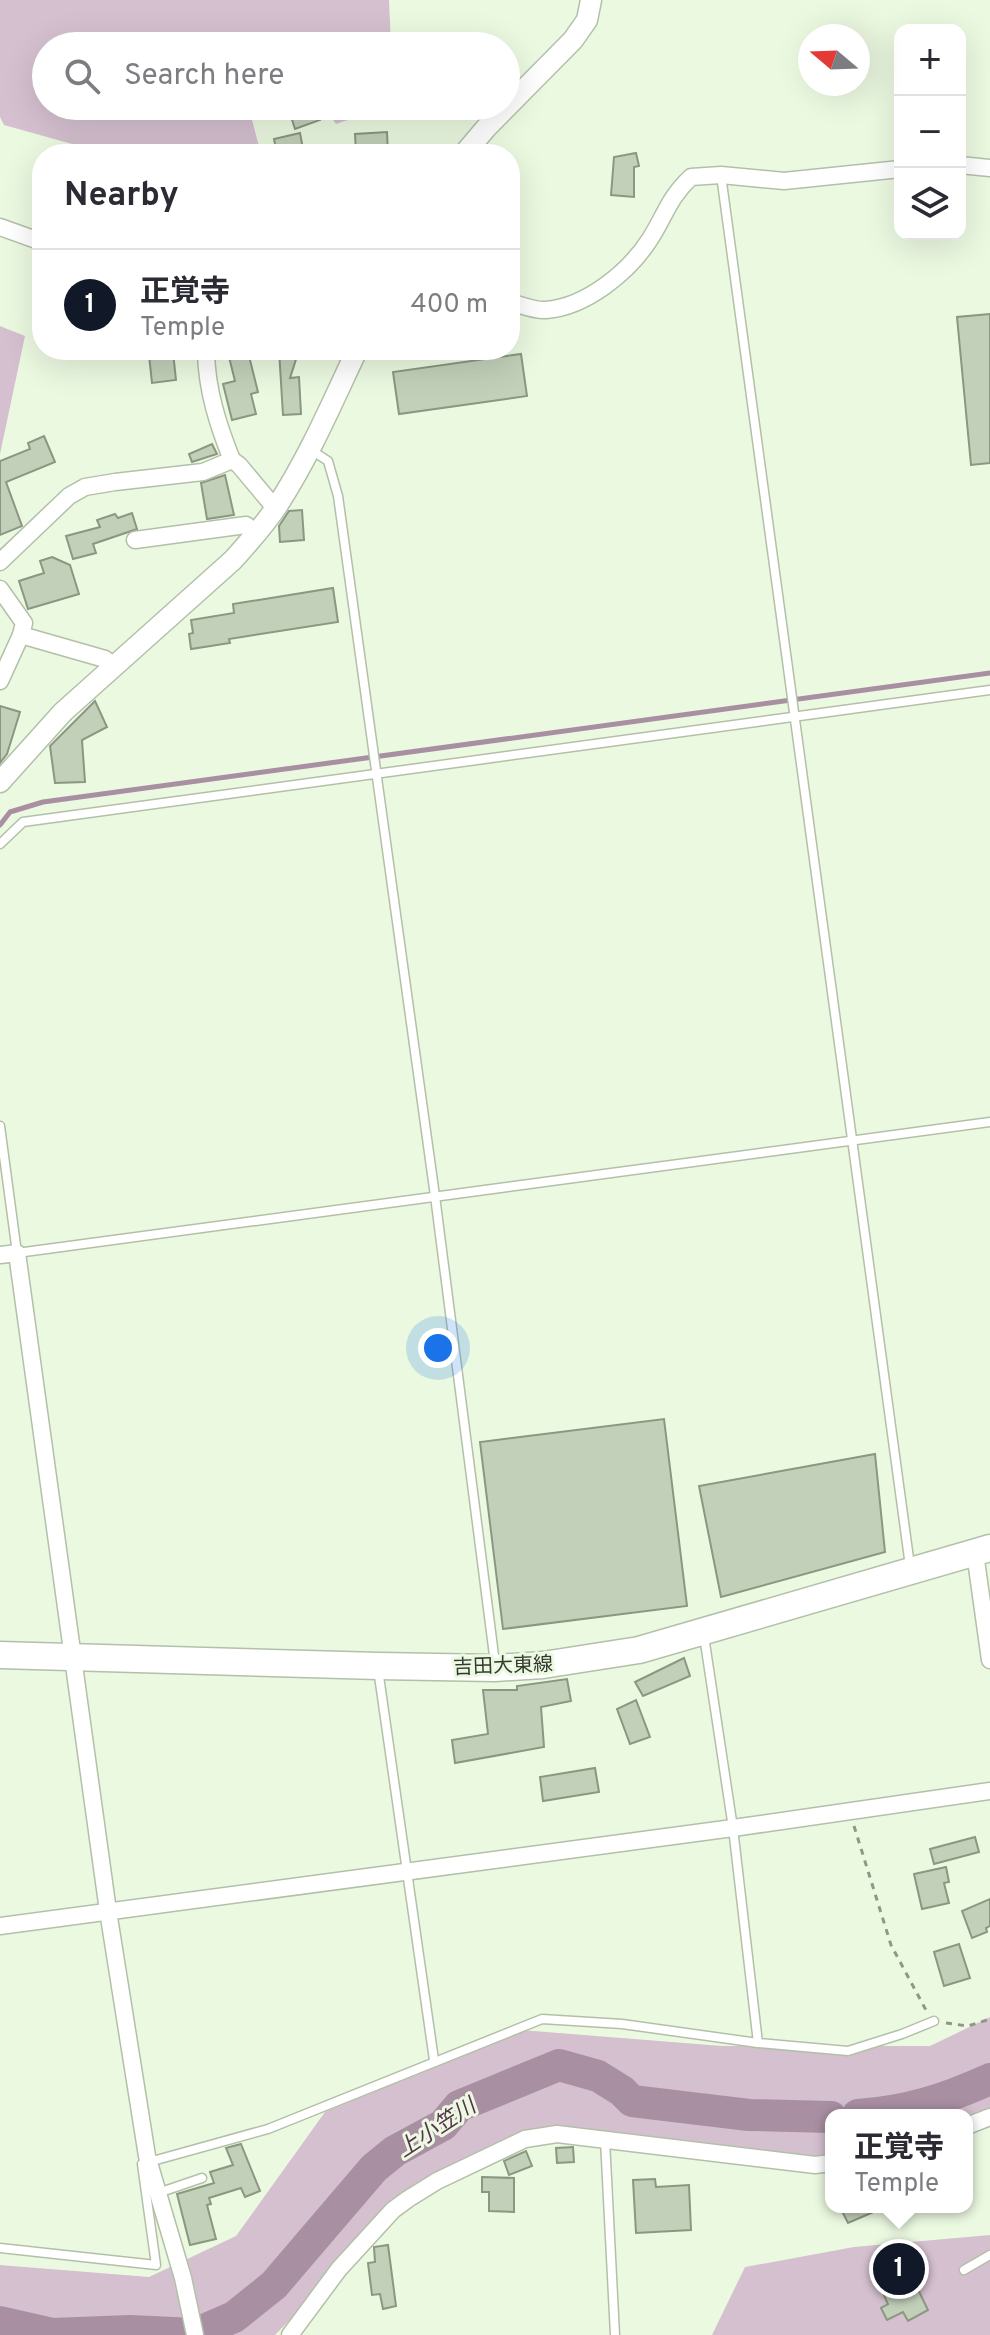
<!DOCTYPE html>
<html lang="en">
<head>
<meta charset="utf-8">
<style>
	body { margin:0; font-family:Overpass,"Noto Sans JP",sans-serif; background:#f7f7f7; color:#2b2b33 }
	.controls { position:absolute; right:24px; top:24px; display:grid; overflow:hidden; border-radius:16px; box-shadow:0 8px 32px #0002 }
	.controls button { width:72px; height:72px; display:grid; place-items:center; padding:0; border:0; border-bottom:2px solid #e1e1e2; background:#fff; color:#2b2b33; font:40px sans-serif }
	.compass { position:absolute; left:798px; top:24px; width:72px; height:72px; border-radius:50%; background:#fff; box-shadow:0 8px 32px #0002; rotate:289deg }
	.you { position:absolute; left:438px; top:1348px; width:28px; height:28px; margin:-20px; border:6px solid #fff; border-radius:50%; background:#1a73e8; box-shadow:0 0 0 12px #1a73e833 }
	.badge { display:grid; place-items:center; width:52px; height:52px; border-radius:50%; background:#111827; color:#fff; font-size:26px; font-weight:700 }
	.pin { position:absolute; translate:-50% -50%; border:4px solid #fff; box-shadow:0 2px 8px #0006 }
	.popup { position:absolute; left:825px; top:2109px; width:148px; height:104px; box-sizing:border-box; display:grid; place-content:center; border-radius:16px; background:#fff; filter:drop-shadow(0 2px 6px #0005); font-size:26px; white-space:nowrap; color:#7c7c81 }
	.popup b { font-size:30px; color:#2b2b33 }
	.popup::after { content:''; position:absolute; left:50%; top:100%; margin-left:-16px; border:16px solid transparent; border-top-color:#fff }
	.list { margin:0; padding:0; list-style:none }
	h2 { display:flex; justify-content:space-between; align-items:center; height:104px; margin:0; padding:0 32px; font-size:34px }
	h2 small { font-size:26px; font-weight:400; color:#7c7c81 }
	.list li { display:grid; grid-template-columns:52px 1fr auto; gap:24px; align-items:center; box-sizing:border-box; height:112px; padding:0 32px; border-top:2px solid #e1e1e2 }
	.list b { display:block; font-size:30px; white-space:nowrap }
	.list p { margin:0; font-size:26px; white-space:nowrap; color:#7c7c81 }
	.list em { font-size:26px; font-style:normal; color:#7c7c81 }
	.icon { flex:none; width:44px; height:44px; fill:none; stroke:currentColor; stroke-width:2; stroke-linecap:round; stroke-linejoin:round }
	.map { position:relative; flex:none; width:990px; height:2335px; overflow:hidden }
	.search { position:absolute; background:#fff; box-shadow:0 8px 32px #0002; left:32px; top:32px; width:488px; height:88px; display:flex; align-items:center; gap:20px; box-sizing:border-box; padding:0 28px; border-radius:44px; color:#7c7c81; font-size:30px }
	.panel { position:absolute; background:#fff; box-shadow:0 8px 32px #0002; left:32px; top:144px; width:488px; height:216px; border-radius:32px }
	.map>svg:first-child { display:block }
</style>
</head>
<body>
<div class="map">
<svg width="990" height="2335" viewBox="0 0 990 2335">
	<rect width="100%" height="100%" fill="#ecf9e1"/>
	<g fill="#d5c0cf">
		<path d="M0,0h389l2,46h-345v60h226l-21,10 10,38h-153l-104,-29 -4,-8z"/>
		<path d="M323,106h66l-53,18z"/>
		<path d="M0,326l25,10 -25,118z"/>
		<path d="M990,2017v94l-23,11v-7h-136v44l-292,-29 -131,69 -133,136h-275v-70l149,12 87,-41 89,-124 196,-82 201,16h208z"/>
		<path d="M990,2235v100h-278l33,-68 109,-20z"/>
	</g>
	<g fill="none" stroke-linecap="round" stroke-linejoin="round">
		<path stroke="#a98fa2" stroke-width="5" d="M0,825l10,-13 33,-10 947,-129"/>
		<g stroke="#a98fa2" stroke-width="32">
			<path d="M858,2115c51,-4 85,-15 132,-36"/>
			<path d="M0,2322l53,12 77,-3 65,3 39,-17 40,-32 100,-117 21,-17 48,-26 16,-19 100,-41 39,11 24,15 10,10 117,14 82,2"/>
		</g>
	</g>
	<g fill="#c2d0b9" stroke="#8b9781" stroke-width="2">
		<path d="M300,106h16l4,14 -25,9 -6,-19z"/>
		<path d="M387,132l1,22h-32l-1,-20z"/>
		<path d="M300,133l4,21h-27l-3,-15z"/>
		<path d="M636,153l3,13 -5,1v30l-23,-2 3,-38z"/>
		<path d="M990,314v149l-19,2 -14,-148z"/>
		<path d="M279,350h20l-9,28 9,-1 2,37 -18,1z"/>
		<path d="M173,352l3,28 -24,3 -3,-28z"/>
		<path d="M248,352l10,40 -7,2 5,20 -24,6 -9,-36 12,-3 -6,-24z"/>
		<path d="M521,354l6,42 -128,18 -6,-42z"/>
		<path d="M44,436l11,26 -49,20 16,44 -22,9v-74l30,-12 -2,-6z"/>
		<path d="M212,444l5,10 -25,8 -3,-8z"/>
		<path d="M225,475l9,40 -27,4 -6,-36z"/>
		<path d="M302,510l2,30 -24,2 -1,-16 10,-15z"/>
		<path d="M132,513l5,16 -44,15 3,9 -23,6 -7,-23 34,-9 -3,-7 18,-6 3,4z"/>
		<path d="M52,557l18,8 9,29 -51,15 -9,-28 25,-8 -4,-12z"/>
		<path d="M333,588l5,34 -109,17 1,4 -39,6 -2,-15 4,-1 -2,-13 43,-7 -1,-9z"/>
		<path d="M95,701l12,26 -25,13 3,42 -30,1 -5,-37z"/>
		<path d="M0,706l20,6 -13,42 -7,9z"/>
		<path d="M664,1419l23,187 -184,23 -23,-187z"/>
		<path d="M875,1454l10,98 -164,45 -22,-111z"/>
		<path d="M684,1658l6,18 -47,20 -8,-14z"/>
		<path d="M567,1679l4,22 -30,6 3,40 -89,16 -3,-23 36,-6 -5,-44h34v-4z"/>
		<path d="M636,1700l14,37 -20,7 -13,-35z"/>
		<path d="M595,1768l4,24 -56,9 -3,-24z"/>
		<path d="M975,1837l4,15 -45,12 -4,-15z"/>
		<path d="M946,1867l3,15 -5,1 5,20 -27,6 -8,-35z"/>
		<path d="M990,1899v27l-4,2 1,4 -15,6 -10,-27z"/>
		<path d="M959,1944l11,34 -26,8 -10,-34z"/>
		<path d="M241,2144l19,47 -15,6 -4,-9 -32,10 2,6 -4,1 9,34 -26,6 -13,-51 37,-11 -4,-11 23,-7 -7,-17z"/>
		<path d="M573,2147l1,15 -17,1 -1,-15z"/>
		<path d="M526,2151l6,15 -23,9 -5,-14z"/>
		<path d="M482,2177l32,1v34l-25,-1v-19h-7z"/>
		<path d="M655,2179l1,8 33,-2 2,45 -55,3 -3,-53z"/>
		<path d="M840,2207h45l-37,16z"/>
		<path d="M388,2245l8,61 -13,3 -3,-15 -8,1 -4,-32 7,-1 -1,-15z"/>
		<path d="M901,2253l4,9 4,-2 7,13 -5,2 17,35 -20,11 -5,-9 -16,8 -6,-12 7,-4 -13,-28 16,-8 -4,-8z"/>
	</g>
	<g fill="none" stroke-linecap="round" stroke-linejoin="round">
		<defs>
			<g id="service">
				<path d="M721,175l189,1391"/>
				<path d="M311,450l17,11 10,35 97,700 60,467"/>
				<path d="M0,844l23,-22 967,-132"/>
				<path d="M0,1126l17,127 973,-131"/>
				<path d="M704,1636l29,192 25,215 90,8 54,-17 32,-13"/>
				<path d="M378,1669l56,391"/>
				<path d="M605,2140l10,195"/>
				<path d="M149,2162l119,-33 274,-110 80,5 136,19"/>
				<path d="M158,2193l44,-15"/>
				<path d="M0,2248l156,17 -14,-101"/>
				<path d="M964,2270l26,-15"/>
			</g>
			<g id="minor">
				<path d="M960,165l30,3"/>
				<path d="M0,227l42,15"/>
				<path d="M510,302c11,3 25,9 36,8 40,-3 83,-38 104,-71 16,-25 18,-40 41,-62l30,-2 63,6 116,-12"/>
				<path d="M206,353c1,38 12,72 26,107"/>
				<path d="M135,540l111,-15 10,8"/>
				<path d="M0,562l69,-66 16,-9 30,-5 88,-10 29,-12 7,5 36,43"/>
				<path d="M0,589l24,34 -3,12"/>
				<path d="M0,681l21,-46 84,24 9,7"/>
				<path d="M0,1255l17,-2 91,658 39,245 36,122 12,57"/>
				<path d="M975,1553l15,107"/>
				<path d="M0,1926l733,-98 257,-37"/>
				<path d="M967,2126l23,-9"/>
				<path d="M290,2335l49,-66 54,-59 15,-11 29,-18 88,-42 32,-5 258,31 16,-2"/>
			</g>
			<g id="tertiary">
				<path d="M464,154l22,-26 87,-88 14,-20 4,-20"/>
				<path d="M0,782l63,-70 170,-152c15,-17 31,-34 44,-54 32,-49 55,-103 80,-156"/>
			</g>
			<path id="primary" d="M0,1655l378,11 117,2 48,-3 96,-15 351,-102"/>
		</defs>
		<use href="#service" stroke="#b3c0a9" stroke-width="11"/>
		<use href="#minor" stroke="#b3c0a9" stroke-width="19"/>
		<use href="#tertiary" stroke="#b3c0a9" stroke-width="23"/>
		<use href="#primary" stroke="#b3c0a9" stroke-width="29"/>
		<g stroke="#8f9888" stroke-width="3" stroke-dasharray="6 6" stroke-linecap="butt">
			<path d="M854,1826l37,119 36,67"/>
			<path d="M946,2023l22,3 22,-7"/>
		</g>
		<use href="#service" stroke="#fff" stroke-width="8"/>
		<use href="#minor" stroke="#fff" stroke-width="16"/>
		<use href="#tertiary" stroke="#fff" stroke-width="20"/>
		<use href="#primary" stroke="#fff" stroke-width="26"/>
	</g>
	<g text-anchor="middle" stroke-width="6" stroke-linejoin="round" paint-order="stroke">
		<g font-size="20" fill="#343930" stroke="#ecf9e1">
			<text transform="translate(503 1665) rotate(-2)" y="7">吉田大東線</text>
		</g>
		<g font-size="22" font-style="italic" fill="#57314f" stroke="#ecf9e1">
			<text transform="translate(436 2127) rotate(-33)" y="8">上小笠川</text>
		</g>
	</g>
</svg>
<div class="controls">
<button>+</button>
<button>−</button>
<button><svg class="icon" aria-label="layers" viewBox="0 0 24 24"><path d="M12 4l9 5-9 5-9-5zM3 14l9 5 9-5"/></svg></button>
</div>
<svg class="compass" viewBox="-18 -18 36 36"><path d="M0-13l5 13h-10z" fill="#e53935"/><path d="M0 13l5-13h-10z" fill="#7c7c81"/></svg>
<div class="you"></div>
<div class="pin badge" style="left:899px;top:2269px">1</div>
<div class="popup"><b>正覚寺</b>Temple</div>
<div class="search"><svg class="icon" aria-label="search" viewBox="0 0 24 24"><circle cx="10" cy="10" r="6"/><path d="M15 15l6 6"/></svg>Search here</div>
<section class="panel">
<h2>Nearby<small></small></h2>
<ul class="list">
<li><span class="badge">1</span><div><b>正覚寺</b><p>Temple</p></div><em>400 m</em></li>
</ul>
</section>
</div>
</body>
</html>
